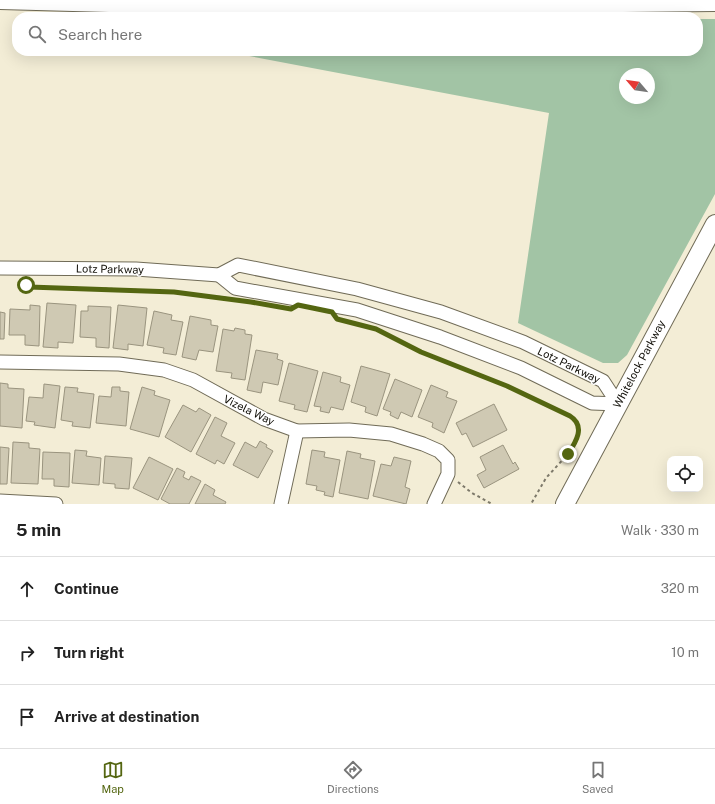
<!DOCTYPE html>
<html lang="en">
<head>
<meta charset="utf-8">
<style>
	body { margin:0; font-family:"Public Sans",sans-serif; background:#f2f2f2; color:#222 }
	.controls { position:absolute; right:12px; bottom:12px; display:grid; overflow:hidden; border-radius:8px; box-shadow:0 4px 16px #0002 }
	.controls button { width:36px; height:36px; display:grid; place-items:center; padding:0; border:0; border-bottom:1px solid #e0e0e0; background:#fff; color:#222; font:20px sans-serif }
	.compass { position:absolute; left:619px; top:68px; width:36px; height:36px; border-radius:50%; background:#fff; box-shadow:0 4px 16px #0002; rotate:299deg }
	.stop { position:absolute; width:12px; height:12px; margin:-9px; border:3px solid #546611; border-radius:50%; background:#fff }
	.stop.end { background:#546611; border-color:#fff; box-shadow:0 1px 4px #0008 }
	.list { margin:0; padding:0; list-style:none }
	h2 { display:flex; justify-content:space-between; align-items:center; height:52px; margin:0; padding:0 16px; font-size:17px }
	h2 small { font-size:13px; font-weight:400; color:#767676 }
	.list li { display:grid; grid-template-columns:26px 1fr auto; gap:12px; align-items:center; box-sizing:border-box; height:64px; padding:0 16px; border-top:1px solid #e0e0e0 }
	.list b { display:block; font-size:15px; white-space:nowrap }
	.list em { font-size:13px; font-style:normal; color:#767676 }
	.icon { flex:none; width:22px; height:22px; fill:none; stroke:currentColor; stroke-width:2; stroke-linecap:round; stroke-linejoin:round }
	.map { position:relative; flex:none; width:715px; height:504px; overflow:hidden }
	.search { position:absolute; background:#fff; box-shadow:0 4px 16px #0002; left:12px; right:12px; top:12px; height:44px; display:flex; align-items:center; gap:10px; box-sizing:border-box; padding:0 14px; border-radius:16px; color:#767676; font-size:15px }
	.sheet { height:244px; background:#fff }
	nav { display:flex; justify-content:space-around; align-items:center; box-sizing:border-box; height:56px; border-top:1px solid #e0e0e0; background:#fff; font-size:11px; color:#767676 }
	nav a { display:grid; justify-items:center; gap:2px }
	nav .on { color:#546611 }
	.map>svg:first-child { display:block }
</style>
</head>
<body>
<div class="map">
<svg width="715" height="504" viewBox="0 0 715 504">
	<rect width="100%" height="100%" fill="#f3edd6"/>
	<g fill="#a2c4a5" fill-rule="evenodd">
		<path d="M25,13l446,4h-426z"/>
		<path d="M698,19h17v175l-88,161 -9,8h-15l-85,-40 31,-210 -326,-62h475zM625,74h24v24h-24z"/>
	</g>
	<g fill="#cfc9b3" stroke="#9a947f">
		<path d="M47,303l29,2 -3,38 -15,-1v6l-15,-1z"/>
		<path d="M30,305l10,1 -1,40 -14,-1v-10h-16l1,-26 20,1z"/>
		<path d="M118,305l29,3 -4,38 -15,-2v6l-15,-2z"/>
		<path d="M88,306l23,1 -2,41 -13,-1v-9l-16,-1 1,-26h7z"/>
		<path d="M154,311l18,4 -1,5 12,2 -7,33 -13,-2 1,-5 -17,-3z"/>
		<path d="M0,312l5,1 -1,26h-4z"/>
		<path d="M190,316l21,4v5l7,1 -5,26 -14,-2 -3,10 -14,-3z"/>
		<path d="M235,328l10,2v4l7,1 -7,45 -14,-2 1,-5 -16,-2 7,-42 11,2z"/>
		<path d="M256,350l22,4 -1,5 6,2 -5,24 -15,-3 -2,11 -14,-3z"/>
		<path d="M289,363l29,8 -11,41 -13,-3 1,-4 -16,-4z"/>
		<path d="M361,366l29,8 -13,42 -12,-4 1,-5 -15,-5z"/>
		<path d="M323,372l18,5 -1,5 10,3 -7,25 -12,-3 -2,6 -9,-2 1,-4 -7,-1z"/>
		<path d="M395,379l27,11 -10,27 -11,-5 -3,7 -8,-4 1,-3 -8,-3z"/>
		<path d="M0,383l8,1v4l16,1 -2,39 -22,-2z"/>
		<path d="M44,384l16,2 -5,42 -21,-3 1,-3 -9,-1 3,-24 14,1z"/>
		<path d="M431,385l17,7 -2,5 11,4 -13,32 -12,-6 1,-4 -15,-6z"/>
		<path d="M65,387l13,1 -1,4 17,2 -4,34 -18,-2 1,-4 -12,-2z"/>
		<path d="M112,387h8v4l9,1 -3,34 -30,-3 3,-27 12,1z"/>
		<path d="M142,387l13,4 -1,4 16,5 -11,37 -29,-8z"/>
		<path d="M494,404l13,26 -34,17 -7,-14 -4,2 -6,-12z"/>
		<path d="M183,405l13,7 3,-4 12,7 -20,37 -26,-15z"/>
		<path d="M215,417l12,6 -6,13 14,7 -11,21 -7,-4 -2,4 -19,-10z"/>
		<path d="M260,441l7,4 -1,2 7,4 -15,27 -25,-13 12,-23 11,6z"/>
		<path d="M13,442l16,1v5l11,1 -2,35 -27,-1z"/>
		<path d="M503,445l10,19 2,-2 4,7 -35,19 -7,-13 9,-5 -6,-13z"/>
		<path d="M0,447l9,1 -2,36h-7z"/>
		<path d="M75,450l12,1 -1,5 15,2 -2,27 -27,-2z"/>
		<path d="M312,450l13,2 -1,5 16,3 -7,37 -9,-2 1,-3 -9,-2 1,-4 -11,-2z"/>
		<path d="M347,451l14,3 -1,4 15,3 -7,38 -29,-6z"/>
		<path d="M43,452l27,1 -1,34 -15,-1v-7h-12z"/>
		<path d="M105,456l27,2 -3,31 -14,-1v-4l-12,-1z"/>
		<path d="M149,457l24,12 -15,31 -25,-12z"/>
		<path d="M394,457l17,4 -6,26 5,2 -4,15 -33,-8 8,-32 10,2z"/>
		<path d="M177,468l8,4 -2,5 6,3 2,-4 10,5 -12,23h-19l-9,-5z"/>
		<path d="M205,484l10,6 -2,5 13,7 -1,2h-30z"/>
	</g>
	<g fill="none" stroke-linecap="round" stroke-linejoin="round">
		<defs>
			<g id="minor">
				<path d="M0,268l136,1 83,6 19,-10 119,24 84,23 82,30 80,39 15,23"/>
				<path d="M219,275l16,13 122,22 83,27 81,31 71,35 26,1"/>
				<path d="M0,362l119,2 45,6 29,10 71,39 33,12 52,-1 42,4 32,10 16,7 9,9v14l-14,30"/>
				<path d="M0,501l56,3"/>
				<path d="M281,504l16,-73"/>
			</g>
			<path id="tertiary" d="M0,1l255,7 460,-5"/>
			<path id="secondary" d="M565,504l150,-280"/>
		</defs>
		<use href="#minor" stroke="#706b57" stroke-width="15"/>
		<use href="#tertiary" stroke="#706b57" stroke-width="18"/>
		<use href="#secondary" stroke="#706b57" stroke-width="20"/>
		<g stroke="#7d796a" stroke-width="2" stroke-dasharray="3 3" stroke-linecap="butt">
			<path d="M24,281v2l5,4c66,1 133,2 199,11"/>
			<path d="M384,333l37,19 63,24 46,20 44,22 4,8 1,5 -1,6 -10,17 -22,24 -15,26"/>
			<path d="M458,482l14,11 20,11"/>
		</g>
		<use href="#minor" stroke="#fff" stroke-width="13"/>
		<use href="#tertiary" stroke="#fff" stroke-width="16"/>
		<use href="#secondary" stroke="#fff" stroke-width="18"/>
	</g>
	<g fill="none" stroke-linecap="round" stroke-linejoin="round">
		<path stroke="#546611" stroke-width="5" d="M26,285l3,2 145,5 77,10 40,7 7,-4 34,7 5,7 39,10 45,23 86,34 63,30c16,10 6,26 -2,38"/>
	</g>
	<g text-anchor="middle" stroke-width="3" stroke-linejoin="round" paint-order="stroke">
		<g font-size="11" fill="#110f08" stroke="#fff">
			<text transform="translate(110 269) rotate(1)" y="4">Lotz Parkway</text>
			<text transform="translate(639 364) rotate(-62)" y="4">Whitelock Parkway</text>
			<text transform="translate(569 365) rotate(26)" y="4">Lotz Parkway</text>
			<text transform="translate(249 410) rotate(26)" y="4">Vizela Way</text>
		</g>
	</g>
</svg>
<div class="controls">
<button><svg class="icon" aria-label="locate" viewBox="0 0 24 24"><circle cx="12" cy="12" r="6"/><path d="M12 2v4M12 18v4M2 12h4M18 12h4"/></svg></button>
</div>
<svg class="compass" viewBox="-18 -18 36 36"><path d="M0-13l5 13h-10z" fill="#e53935"/><path d="M0 13l5-13h-10z" fill="#767676"/></svg>
<div class="stop" style="left:26px;top:285px"></div>
<div class="stop end" style="left:568px;top:454px"></div>
<div class="search"><svg class="icon" aria-label="search" viewBox="0 0 24 24"><circle cx="10" cy="10" r="6"/><path d="M15 15l6 6"/></svg>Search here</div>
</div>
<section class="sheet">
<h2>5 min<small>Walk · 330 m</small></h2>
<ul class="list">
<li><svg class="icon" aria-label="ahead" viewBox="0 0 24 24"><path d="M12 20V5M6 11l6-6 6 6"/></svg><div><b>Continue</b></div><em>320 m</em></li>
<li><svg class="icon" aria-label="right" viewBox="0 0 24 24"><path d="M7 20v-9h11M14 6l5 5-5 5"/></svg><div><b>Turn right</b></div><em>10 m</em></li>
<li><svg class="icon" aria-label="arrive" viewBox="0 0 24 24"><path d="M6 21V4h12l-3 4 3 4H6"/></svg><div><b>Arrive at destination</b></div></li>
</ul>
</section>
<nav>
<a class="on"><svg class="icon" aria-label="map" viewBox="0 0 24 24"><path d="M3 6l6-2 6 2 6-2v14l-6 2-6-2-6 2zM9 4v14M15 6v14"/></svg>Map</a>
<a><svg class="icon" aria-label="directions" viewBox="0 0 24 24"><path d="M12 3l9 9-9 9-9-9zM9 14v-3h6M13 9l2 2-2 2"/></svg>Directions</a>
<a><svg class="icon" aria-label="saved" viewBox="0 0 24 24"><path d="M7 4h10v16l-5-4-5 4z"/></svg>Saved</a>
</nav>
</body>
</html>
